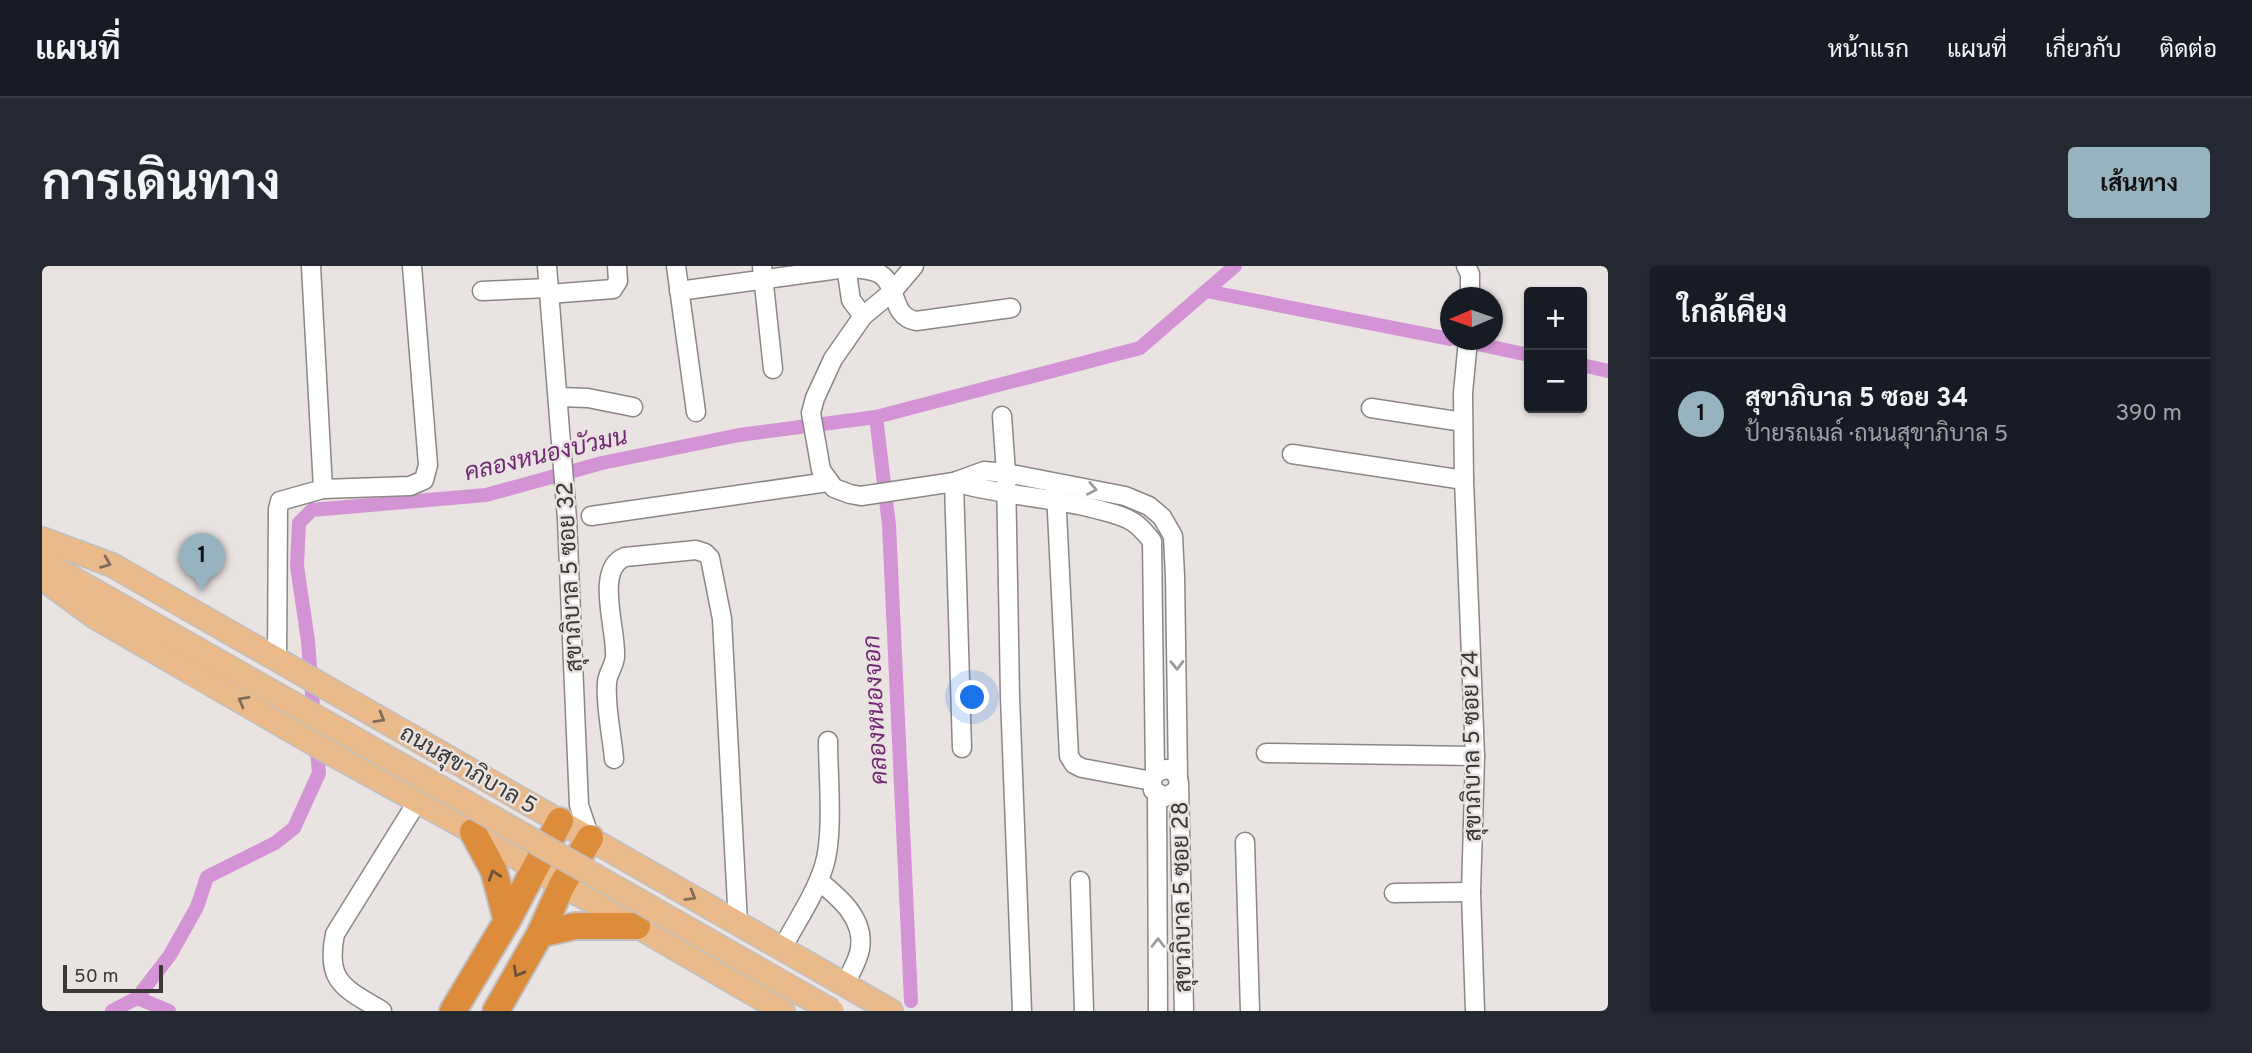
<!DOCTYPE html>
<html lang="th">
<head>
<meta charset="utf-8">
<style>
	body { margin:0; font-family:Overpass,Sarabun,sans-serif; background:#242831; color:#f1f3f6 }
	.controls { position:absolute; right:21px; top:21px; display:grid; overflow:hidden; border-radius:7px; box-shadow:0 2px 5px #0004 }
	.controls button { width:63px; height:63px; display:grid; place-items:center; padding:0; border:0; border-bottom:2px solid #363941; background:#171b24; color:#f1f3f6; font:35px sans-serif }
	.compass { position:absolute; left:1398px; top:21px; width:63px; height:63px; border-radius:50%; background:#171b24; box-shadow:0 2px 5px #0004; rotate:268deg }
	.scale { position:absolute; left:21px; bottom:18px; width:100px; box-sizing:border-box; padding-left:7px; border:4px solid #3b3838; border-top:0; font-size:19px; line-height:24px; white-space:nowrap; color:#3b3838; -webkit-text-stroke:5px #e9e3e2; paint-order:stroke }
	.you { position:absolute; left:931px; top:432px; width:24px; height:24px; margin:-18px; border:5px solid #fff; border-radius:50%; background:#1a73e8; box-shadow:0 0 0 10px #1a73e833 }
	.badge { display:grid; place-items:center; width:46px; height:46px; border-radius:50%; background:#98b3c0; color:#111; font-size:23px; font-weight:700 }
	.pin { position:absolute; translate:-50% -58px; filter:drop-shadow(0 2px 4px #0008) }
	.pin::after { content:''; position:absolute; top:37px; width:24px; height:21px; background:inherit; clip-path:polygon(0 0,100% 0,50% 100%) }
	.list { margin:0; padding:0; list-style:none }
	h2 { display:flex; justify-content:space-between; align-items:center; height:91px; margin:0; padding:0 28px; font-size:30px }
	h2 small { font-size:23px; font-weight:400; color:#9ea1a6 }
	.list li { display:grid; grid-template-columns:46px 1fr auto; gap:21px; align-items:center; box-sizing:border-box; height:112px; padding:0 28px; border-top:2px solid #363941 }
	.list b { display:block; font-size:26px; white-space:nowrap }
	.list p { margin:0; font-size:23px; white-space:nowrap; color:#9ea1a6 }
	.list em { font-size:23px; font-style:normal; color:#9ea1a6 }
	.map { position:relative; flex:none; width:1566px; height:745px; overflow:hidden; border-radius:7px }
	header { display:flex; align-items:center; gap:42px; box-sizing:border-box; height:98px; padding:0 35px; background:#171b24; border-bottom:2px solid #363941 }
	header strong { font-size:33px }
	nav { display:flex; gap:38px; margin-inline-start:auto; font-size:24px }
	.intro { display:flex; align-items:center; justify-content:space-between; box-sizing:border-box; height:168px; padding:0 42px }
	h1 { margin:0; font-size:49px }
	.button { padding:18px 32px; border-radius:7px; background:#98b3c0; color:#111; font-size:24px; font-weight:700 }
	main { display:flex; gap:42px; padding:0 42px }
	aside { flex:1; background:#171b24; border-radius:7px; box-shadow:0 2px 5px #0004 }
	.map>svg:first-child { display:block }
</style>
</head>
<body>
<header>
<strong>แผนที่</strong>
<nav><a>หน้าแรก</a><a>แผนที่</a><a>เกี่ยวกับ</a><a>ติดต่อ</a></nav>
</header>
<div class="intro"><h1>การเดินทาง</h1><a class="button">เส้นทาง</a></div>
<main>
<div class="map">
<svg width="1566" height="745" viewBox="0 0 1566 745">
	<rect width="100%" height="100%" fill="#e9e3e2"/>
	<g fill="none" stroke-linecap="round" stroke-linejoin="round">
		<g stroke="#d393d4" stroke-width="14">
			<path d="M1164,25l244,48"/>
			<path d="M1417,74l70,15"/>
			<path d="M1540,99l26,6"/>
			<path d="M834,151l13,108 22,476"/>
			<path d="M272,454l-6,-79 -11,-75 2,-43 13,-13 174,-15 116,-32 137,-28 137,-18 264,-69 95,-82"/>
			<path d="M95,732l32,13"/>
			<path d="M70,745l25,-13 33,-43 27,-48 10,-30 68,-34 19,-15 25,-55 -3,-32"/>
		</g>
		<defs>
			<g id="minor">
				<path d="M269,0l12,223"/>
				<path d="M505,0l20,253 12,286 11,33"/>
				<path d="M634,0l20,146"/>
				<path d="M720,0l11,103"/>
				<path d="M804,0l5,34 12,16"/>
				<path d="M872,0l-22,26 -29,24 -30,43 -18,39 -4,15 10,57 13,18 16,6 11,2 93,-14 30,-11 22,2 119,23 24,10 13,11 11,19 2,40 3,202"/>
				<path d="M1424,0l4,8v24"/>
				<path d="M440,25l67,-3"/>
				<path d="M637,25l167,-23c11,1 24,0 34,6 19,12 10,42 36,47l95,-13"/>
				<path d="M507,28l64,-5 5,-8 -1,-15"/>
				<path d="M1426,74l-5,53 1,87 11,276 -4,136 4,119"/>
				<path d="M516,131l30,1 45,9"/>
				<path d="M1329,142l92,14"/>
				<path d="M960,150l4,57 4,223 12,315"/>
				<path d="M1250,188l172,26"/>
				<path d="M912,216c45,13 93,15 138,26 14,4 29,6 41,14 8,5 13,12 19,19l3,232"/>
				<path d="M912,216l8,266"/>
				<path d="M1014,226l13,264 5,8 8,4 70,13"/>
				<path d="M549,250l237,-34"/>
				<path d="M235,394l1,-151 2,-8 43,-12 87,-3 14,-6 4,-15 -16,-199"/>
				<path d="M1224,487l209,3"/>
				<path d="M572,493c-2,-24 -9,-53 -7,-76 0,-9 7,-16 8,-26 2,-27 -21,-88 10,-100l71,-7 9,3 5,5 12,61 16,305"/>
				<path d="M1137,517l-3,8 -11,6 -12,-7 -1,-9 3,-8 11,-4c8,1 12,6 13,14l5,228"/>
				<path d="M1115,528l1,217"/>
				<path d="M1203,576l5,169"/>
				<path d="M777,615c21,17 46,38 41,68 -2,12 -10,24 -15,36"/>
				<path d="M1038,615l4,130"/>
				<path d="M1352,627l77,-1"/>
				<path d="M740,683c14,-27 33,-54 42,-83 10,-32 4,-90 4,-125"/>
				<path d="M340,745c-37,-23 -57,-28 -47,-77l82,-132"/>
			</g>
			<g id="major">
				<path d="M0,273l70,26 779,446"/>
				<path d="M0,295l234,133"/>
				<path d="M0,312l53,39 230,133 156,86 81,49 75,41 146,85"/>
			</g>
			<g id="highway">
				<path d="M431,566l21,39 13,50"/>
				<path d="M498,668l35,-8h62"/>
				<path d="M411,745l54,-90 53,-100"/>
				<path d="M454,745l44,-77 22,-49 28,-47"/>
			</g>
		</defs>
		<use href="#minor" stroke="#8c8786" stroke-width="21"/>
		<use href="#major" stroke="#c0bfbf" stroke-width="26"/>
		<use href="#highway" stroke="#c0bfbf" stroke-width="30"/>
		<use href="#minor" stroke="#fff" stroke-width="18"/>
		<use href="#major" stroke="#ebba8a" stroke-width="23"/>
		<use href="#highway" stroke="#dd8c3c" stroke-width="26"/>
		<defs>
			<path id="major-bridge" d="M234,428l556,317"/>
		</defs>
		<use href="#major-bridge" stroke="#c0bfbf" stroke-width="26" stroke-linecap="butt"/>
		<use href="#major-bridge" stroke="#ebba8a" stroke-width="23"/>
	</g>
	<defs><path id="oneway-chevron" d="M-2-3.5L2.5 0L-2 3.5" fill="none" stroke-width="1.6" stroke-linecap="round" stroke-linejoin="round" transform="scale(1.75)"/></defs>
	<g stroke="#9d9c9c">
		<use href="#oneway-chevron" transform="translate(1050 223) rotate(11)"/>
		<use href="#oneway-chevron" transform="translate(1135 399) rotate(89)"/>
		<use href="#oneway-chevron" transform="translate(1116 677) rotate(-90)"/>
	</g>
	<g stroke="#816c59">
		<use href="#oneway-chevron" transform="translate(64 297) rotate(22)"/>
		<use href="#oneway-chevron" transform="translate(201 435) rotate(-150)"/>
		<use href="#oneway-chevron" transform="translate(338 452) rotate(30)"/>
		<use href="#oneway-chevron" transform="translate(649 630) rotate(30)"/>
	</g>
	<g stroke="#6c5139">
		<use href="#oneway-chevron" transform="translate(452 609) rotate(-109)"/>
		<use href="#oneway-chevron" transform="translate(476 706) rotate(119)"/>
	</g>
	<g text-anchor="middle" stroke-width="5" stroke-linejoin="round" paint-order="stroke">
		<g font-size="23" fill="#3b3838" stroke="#e9e3e2">
			<text transform="translate(527 311) rotate(-93)" y="8">สุขาภิบาล 5 ซอย 32</text>
			<text transform="translate(1429 480) rotate(-91)" y="8">สุขาภิบาล 5 ซอย 24</text>
			<text transform="translate(427 503) rotate(30)" y="8">ถนนสุขาภิบาล 5</text>
			<text transform="translate(1139 631) rotate(-91)" y="8">สุขาภิบาล 5 ซอย 28</text>
		</g>
		<g font-size="24" font-style="italic" fill="#732976" stroke="#e9e3e2">
			<text transform="translate(504 188) rotate(-13)" y="8">คลองหนองบัวมน</text>
			<text transform="translate(833 444) rotate(-93)" y="8">คลองหนองจอก</text>
		</g>
	</g>
</svg>
<div class="controls">
<button>+</button>
<button>−</button>
</div>
<svg class="compass" viewBox="-18 -18 36 36"><path d="M0-13l5 13h-10z" fill="#e53935"/><path d="M0 13l5-13h-10z" fill="#9ea1a6"/></svg>
<div class="scale">50 m</div>
<div class="you"></div>
<div class="pin badge" style="left:160px;top:325px">1</div>
</div>
<aside>
<h2>ใกล้เคียง<small></small></h2>
<ul class="list">
<li><span class="badge">1</span><div><b>สุขาภิบาล 5 ซอย 34</b><p>ป้ายรถเมล์ · ถนนสุขาภิบาล 5</p></div><em>390 m</em></li>
</ul>
</aside>
</main>
</body>
</html>
